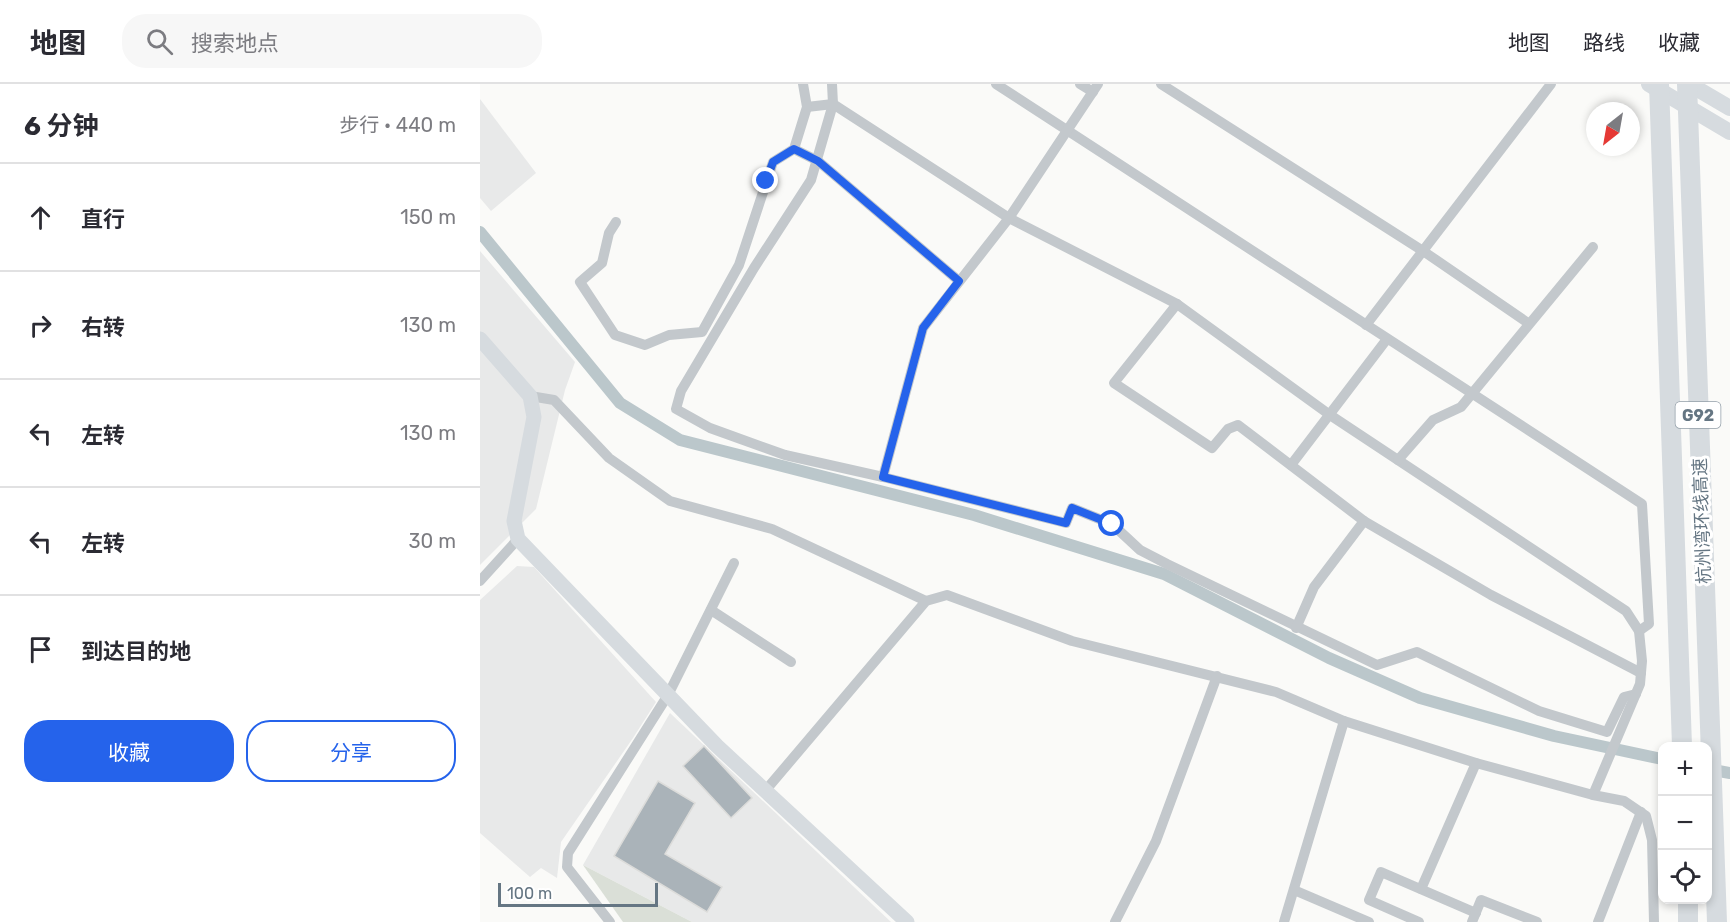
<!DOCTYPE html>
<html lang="zh">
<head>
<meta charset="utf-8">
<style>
	body { margin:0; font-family:Rubik,"Noto Sans SC",sans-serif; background:#f7f7f7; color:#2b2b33 }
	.controls { position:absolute; right:18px; bottom:18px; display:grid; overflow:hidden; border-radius:12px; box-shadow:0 3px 9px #0003 }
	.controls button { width:54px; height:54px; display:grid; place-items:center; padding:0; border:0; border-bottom:2px solid #e1e1e2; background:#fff; color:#2b2b33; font:30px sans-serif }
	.compass { position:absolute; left:1106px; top:18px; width:54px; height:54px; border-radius:50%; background:#fff; box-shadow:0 3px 9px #0003; rotate:211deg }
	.scale { position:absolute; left:18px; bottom:15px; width:160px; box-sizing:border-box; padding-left:6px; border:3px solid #657683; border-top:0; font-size:16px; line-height:21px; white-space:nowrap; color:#657683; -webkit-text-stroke:4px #fff; paint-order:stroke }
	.stop { position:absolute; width:18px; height:18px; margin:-14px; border:4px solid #2563eb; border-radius:50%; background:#fff }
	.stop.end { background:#2563eb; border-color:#fff; box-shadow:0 2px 6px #0008 }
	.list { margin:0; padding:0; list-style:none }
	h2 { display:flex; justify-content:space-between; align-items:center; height:78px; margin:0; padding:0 24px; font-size:26px }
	h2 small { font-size:20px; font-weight:400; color:#7c7c81 }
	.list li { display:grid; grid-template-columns:39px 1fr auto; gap:18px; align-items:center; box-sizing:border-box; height:108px; padding:0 24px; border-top:2px solid #e1e1e2 }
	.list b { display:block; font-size:22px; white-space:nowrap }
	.list em { font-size:20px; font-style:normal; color:#7c7c81 }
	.actions { display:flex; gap:12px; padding:18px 24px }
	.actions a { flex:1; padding:14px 0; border:2px solid #2563eb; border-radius:24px; text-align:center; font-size:21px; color:#2563eb }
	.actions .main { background:#2563eb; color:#fff }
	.icon { flex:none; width:33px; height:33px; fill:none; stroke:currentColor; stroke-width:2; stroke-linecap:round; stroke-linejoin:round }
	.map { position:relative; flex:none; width:1250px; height:838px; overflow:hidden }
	header { display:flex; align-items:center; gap:36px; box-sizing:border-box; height:84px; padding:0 30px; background:#fff; border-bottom:2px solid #e1e1e2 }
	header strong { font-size:28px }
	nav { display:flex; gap:33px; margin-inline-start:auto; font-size:21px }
	.search { width:420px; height:54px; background:#f7f7f7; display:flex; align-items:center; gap:15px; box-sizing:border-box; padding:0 21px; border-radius:24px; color:#7c7c81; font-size:22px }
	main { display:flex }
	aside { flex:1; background:#fff }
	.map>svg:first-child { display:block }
</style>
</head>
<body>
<header>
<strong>地图</strong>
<div class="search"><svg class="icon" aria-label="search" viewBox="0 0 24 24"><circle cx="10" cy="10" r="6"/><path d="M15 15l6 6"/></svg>搜索地点</div>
<nav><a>地图</a><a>路线</a><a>收藏</a></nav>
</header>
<main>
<aside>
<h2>6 分钟<small>步行 · 440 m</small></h2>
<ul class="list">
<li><svg class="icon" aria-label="ahead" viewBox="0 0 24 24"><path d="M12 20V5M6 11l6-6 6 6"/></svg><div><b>直行</b></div><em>150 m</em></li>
<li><svg class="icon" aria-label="right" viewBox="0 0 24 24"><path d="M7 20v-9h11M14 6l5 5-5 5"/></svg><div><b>右转</b></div><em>130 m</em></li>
<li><svg class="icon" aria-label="left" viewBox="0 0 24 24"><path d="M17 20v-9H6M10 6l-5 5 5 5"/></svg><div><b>左转</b></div><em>130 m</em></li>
<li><svg class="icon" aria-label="left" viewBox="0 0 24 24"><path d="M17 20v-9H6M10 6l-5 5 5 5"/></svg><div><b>左转</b></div><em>30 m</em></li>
<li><svg class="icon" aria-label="arrive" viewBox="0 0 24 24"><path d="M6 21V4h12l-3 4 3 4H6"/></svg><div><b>到达目的地</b></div></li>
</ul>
<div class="actions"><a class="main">收藏</a><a>分享</a></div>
</aside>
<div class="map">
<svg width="1250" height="838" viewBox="0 0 1250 838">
	<rect width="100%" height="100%" fill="#fafaf8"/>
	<g fill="#e8e9e9">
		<path d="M0,15l56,74 -45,38 -11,-13z"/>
		<path d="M0,167l95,111 -10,28 -29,119 -56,56z"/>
		<path d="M37,482l17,1 122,135 -23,36 -72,104 -4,36 -16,-10 -11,9 -50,-44v-233z"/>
		<path d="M190,629l221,209h-199l-109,-57z"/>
	</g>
	<path fill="#dadfd7" d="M103,781l109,57h-69z"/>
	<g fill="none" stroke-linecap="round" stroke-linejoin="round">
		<g stroke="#bbc7cb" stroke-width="12">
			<path d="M0,148l140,171 60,37 294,75 190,59 165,84 91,40 134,38 108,23"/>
			<path d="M1228,685l22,4"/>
		</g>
	</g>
	<g fill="#aab3b9" stroke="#dcdcda" stroke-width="1.5">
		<path d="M224,662l48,52 -21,20 -48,-52z"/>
		<path d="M178,697l37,22 -30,51 57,33 -15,25 -93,-56z"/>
	</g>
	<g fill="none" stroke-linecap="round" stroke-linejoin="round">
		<g stroke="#c3c8cc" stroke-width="10">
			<path d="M352,0l1,20 -22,76 -57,88 -73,123 -5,18 34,19 75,27 98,22 183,46 6,-15 40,16 28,26 27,14 210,101 40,-13 122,59 68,21 17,-35 12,-3"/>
			<path d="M516,0l646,420 7,120 -10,7"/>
			<path d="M600,0l13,8"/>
			<path d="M681,0l262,167 105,72"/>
			<path d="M327,23l26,-3 176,114 168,86 153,111 296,196 13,20 3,30 -2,23 -47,111"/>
			<path d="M314,65l24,12 141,120"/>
			<path d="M136,138l-7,11 -7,30 -22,19 35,53 30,10 24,-10 33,-3 37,-67 34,-103 21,-13 13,-42 -4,-23"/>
			<path d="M697,220l-63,79 98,65 16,-19 10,-4 126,96 127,74 150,78"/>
			<path d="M886,241l185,-241"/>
			<path d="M50,312l24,4 55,58 61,43 102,28 154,72"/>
			<path d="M918,376l35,-40 28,-13 132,-160"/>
			<path d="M811,381l96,-126"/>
			<path d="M403,393l40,-149 86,-110 89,-134"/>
			<path d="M0,497l38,-42"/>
			<path d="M231,526l80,52"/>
			<path d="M816,544l18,-41 50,-66"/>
			<path d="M285,707l161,-190 21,-6 125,46 204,51 68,29 132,42 117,32 31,6 22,15 6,24 2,82"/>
			<path d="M941,805l55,-126"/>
			<path d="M814,806l75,32"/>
			<path d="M130,838l-43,-55 1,-14 100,-158 66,-132"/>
			<path d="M635,838l41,-81 61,-165"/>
			<path d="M804,838l60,-201"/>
			<path d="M939,838l-50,-22 12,-28 95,41"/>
			<path d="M992,838l9,-22 56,22"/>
			<path d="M1118,838l43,-110"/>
		</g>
		<path stroke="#d6dbdf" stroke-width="15" d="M0,255l50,57 4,21 -20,104 4,18 199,207 190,176"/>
		<g stroke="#d6dbdf" stroke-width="16">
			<path d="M1169,0l81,48"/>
			<path d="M1209,0l41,24"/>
		</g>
		<g stroke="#d6dbdf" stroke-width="20">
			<path d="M1179,0l23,662"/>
			<path d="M1207,0l30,838"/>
			<path d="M1208,816v22"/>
		</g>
	</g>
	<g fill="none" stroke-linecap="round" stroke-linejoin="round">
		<path stroke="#2563eb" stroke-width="8" d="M286,97l7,-19 21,-13 24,12 141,120 -36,47 -40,149 183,46 6,-15 40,16"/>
	</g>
	<g text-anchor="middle" stroke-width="6" stroke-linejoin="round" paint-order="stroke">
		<rect fill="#fff" stroke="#939fa8" stroke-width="1.5" x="1195.5" y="318" width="45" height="26" rx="4.5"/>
		<g font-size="16" font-weight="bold" fill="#657683">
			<text x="1218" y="337">G92</text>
		</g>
		<g font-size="18" fill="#657683" stroke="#fff">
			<text transform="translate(1222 437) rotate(-92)" y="6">杭州湾环线高速</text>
		</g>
	</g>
</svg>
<div class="controls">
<button>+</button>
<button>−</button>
<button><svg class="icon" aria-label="locate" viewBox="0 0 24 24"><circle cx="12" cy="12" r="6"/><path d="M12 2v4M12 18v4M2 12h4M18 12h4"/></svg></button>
</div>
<svg class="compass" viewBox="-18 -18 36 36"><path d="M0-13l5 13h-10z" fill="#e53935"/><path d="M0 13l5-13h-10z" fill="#7c7c81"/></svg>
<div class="scale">100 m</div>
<div class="stop" style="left:632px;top:440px"></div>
<div class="stop end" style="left:286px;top:97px"></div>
</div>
</main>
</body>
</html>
